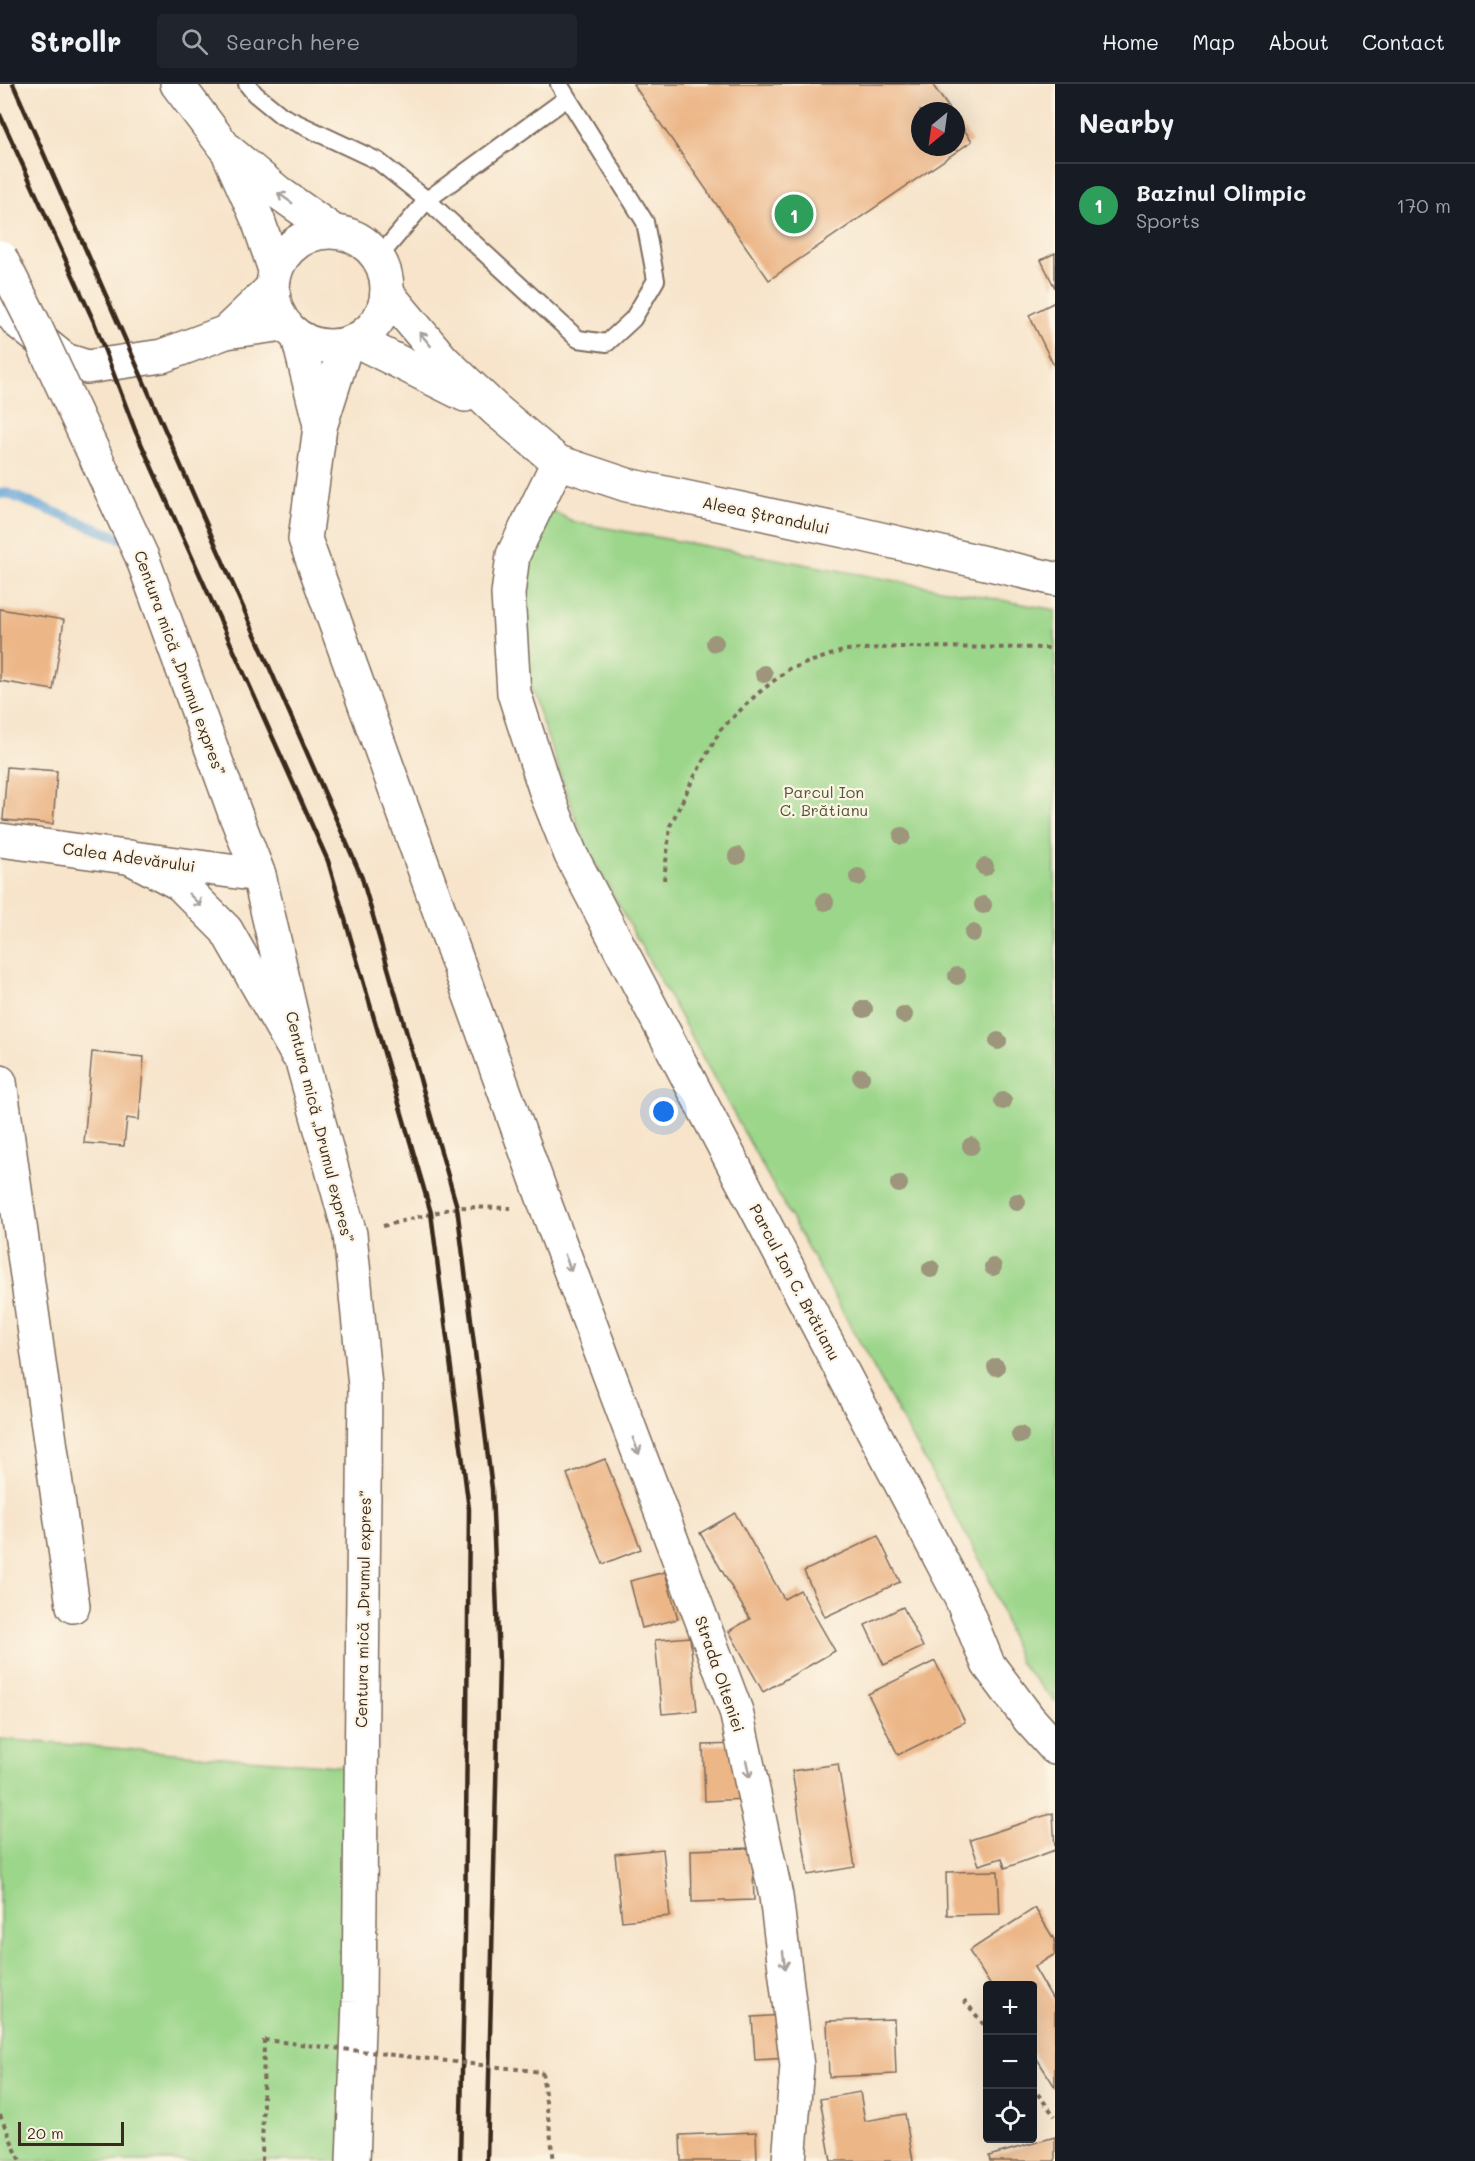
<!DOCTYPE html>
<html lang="en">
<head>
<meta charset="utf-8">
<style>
	body { margin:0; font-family:Mali,sans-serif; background:#20242c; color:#f1f3f6 }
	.controls { position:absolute; right:18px; bottom:18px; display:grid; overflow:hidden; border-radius:6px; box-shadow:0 6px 24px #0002 }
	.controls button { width:54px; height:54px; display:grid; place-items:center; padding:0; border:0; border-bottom:2px solid #363941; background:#171b24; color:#f1f3f6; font:30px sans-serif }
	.compass { position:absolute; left:911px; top:18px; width:54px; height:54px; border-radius:50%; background:#171b24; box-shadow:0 6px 24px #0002; rotate:209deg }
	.scale { position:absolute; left:18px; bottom:15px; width:106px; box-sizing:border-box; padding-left:6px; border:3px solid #3b2a1e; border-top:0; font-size:16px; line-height:21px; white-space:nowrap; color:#3b2a1e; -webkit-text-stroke:4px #fcf5e5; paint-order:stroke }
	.you { position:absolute; left:664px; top:1028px; width:21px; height:21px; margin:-15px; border:4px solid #fff; border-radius:50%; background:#1a73e8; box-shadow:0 0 0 9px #1a73e833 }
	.badge { display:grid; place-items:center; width:39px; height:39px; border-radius:50%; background:#7c3aed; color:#fff; font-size:20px; font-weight:700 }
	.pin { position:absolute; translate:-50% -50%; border:3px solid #fff; box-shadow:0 2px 6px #0006 }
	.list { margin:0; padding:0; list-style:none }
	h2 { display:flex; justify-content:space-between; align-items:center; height:78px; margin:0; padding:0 24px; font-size:26px }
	h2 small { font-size:20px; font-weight:400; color:#9ea1a6 }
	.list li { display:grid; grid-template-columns:39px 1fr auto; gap:18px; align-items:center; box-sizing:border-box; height:84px; padding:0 24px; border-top:2px solid #363941 }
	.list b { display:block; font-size:22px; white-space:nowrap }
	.list p { margin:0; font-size:20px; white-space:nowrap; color:#9ea1a6 }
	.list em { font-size:20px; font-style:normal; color:#9ea1a6 }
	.icon { flex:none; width:33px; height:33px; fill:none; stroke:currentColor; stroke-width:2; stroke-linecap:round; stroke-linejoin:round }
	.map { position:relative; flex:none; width:1055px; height:2077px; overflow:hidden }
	header { display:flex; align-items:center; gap:36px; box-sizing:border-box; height:84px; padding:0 30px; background:#171b24; border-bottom:2px solid #363941 }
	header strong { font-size:28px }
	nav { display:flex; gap:33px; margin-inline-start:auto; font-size:21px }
	.search { width:420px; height:54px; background:#20242c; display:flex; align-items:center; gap:15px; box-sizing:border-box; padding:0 21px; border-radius:6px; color:#9ea1a6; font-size:22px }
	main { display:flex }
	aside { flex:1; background:#171b24 }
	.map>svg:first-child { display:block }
</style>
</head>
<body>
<header>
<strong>Strollr</strong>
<div class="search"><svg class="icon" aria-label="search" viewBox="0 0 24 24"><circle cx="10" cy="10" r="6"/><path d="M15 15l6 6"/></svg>Search here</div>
<nav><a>Home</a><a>Map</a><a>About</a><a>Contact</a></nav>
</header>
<main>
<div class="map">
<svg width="1055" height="2077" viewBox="0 0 1055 2077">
	<rect width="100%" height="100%" fill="#fcf5e5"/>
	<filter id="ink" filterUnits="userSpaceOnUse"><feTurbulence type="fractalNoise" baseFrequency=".0167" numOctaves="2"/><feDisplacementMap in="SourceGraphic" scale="12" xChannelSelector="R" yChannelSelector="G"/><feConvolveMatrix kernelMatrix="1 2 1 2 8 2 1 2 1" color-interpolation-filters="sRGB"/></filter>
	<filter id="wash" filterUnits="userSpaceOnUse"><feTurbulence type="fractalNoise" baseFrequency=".008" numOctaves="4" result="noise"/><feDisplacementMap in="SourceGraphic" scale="24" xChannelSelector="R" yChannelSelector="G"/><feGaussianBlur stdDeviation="1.35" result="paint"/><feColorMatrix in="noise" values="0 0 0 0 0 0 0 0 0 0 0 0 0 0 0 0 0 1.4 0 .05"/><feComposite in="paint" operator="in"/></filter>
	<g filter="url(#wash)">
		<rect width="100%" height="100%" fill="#f7e4cb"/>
		<g fill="#9bd68a" stroke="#6b8054" stroke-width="1.5">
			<path d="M549,425l25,13 481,88v1092l-35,-39 -33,-90 -402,-729 -69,-196 8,-94z"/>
			<path d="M0,1655l361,29 -8,393h-353z"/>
		</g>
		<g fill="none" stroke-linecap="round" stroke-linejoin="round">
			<path stroke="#65a5d8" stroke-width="10" d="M0,410l6,-1 114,45"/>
		</g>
		<g id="blocks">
			<g fill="#ecb687">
				<path d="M633,0h299l19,27h-31v36h36v-29l16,23 -203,139z"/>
				<path d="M1055,169v35l-14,-28z"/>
				<path d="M1055,218v66l-26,-53z"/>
				<path d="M0,525l64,11 -11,70 -53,-9z"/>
				<path d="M7,683l50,4 -4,53 -50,-4z"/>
				<path d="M92,968l52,5 -5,63 -12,-2 -3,28 -40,-3z"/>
				<path d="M605,1375l36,90 -38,15 -36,-90z"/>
				<path d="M735,1429l49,86 16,-9 35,61 -72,41 -34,-61 21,-12 -50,-86z"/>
				<path d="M878,1452l22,46 -75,35 -21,-46z"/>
				<path d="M665,1488l13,47 -36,9 -12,-47z"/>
				<path d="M903,1523l20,40 -39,18 -19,-40z"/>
				<path d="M690,1553l7,74 -35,3 -7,-74z"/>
				<path d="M935,1577l30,61 -67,33 -30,-61z"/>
				<path d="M742,1660l3,55 -40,2 -2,-56z"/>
				<path d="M838,1680l17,103 -47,8 -16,-104z"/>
				<path d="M1053,1729l2,37 -50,18 -3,-10 -23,7 -9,-25z"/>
				<path d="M752,1764l2,52 -62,2 -1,-52z"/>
				<path d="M663,1765l7,67 -48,5 -7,-67z"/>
				<path d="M998,1787l2,43 -53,1 -1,-43z"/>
				<path d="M1035,1824l20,33v13l-21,13 21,36v84l-23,-36v-65h-41l-22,-35z"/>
				<path d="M786,1931l3,43 -34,2 -3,-43z"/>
				<path d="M894,1935l2,55 -67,3 -2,-56z"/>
				<path d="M860,2008l5,29 40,-7 8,47h-82l-11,-62z"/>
				<path d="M756,2048l1,29h-76l-1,-26z"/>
				<path d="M1055,2053v24h-65l-1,-5z"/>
			</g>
		</g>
	</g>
	<g filter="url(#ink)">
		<use href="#blocks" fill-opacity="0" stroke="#7d6b5b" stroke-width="1.5"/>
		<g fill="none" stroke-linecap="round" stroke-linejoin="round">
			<defs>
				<g id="service">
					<path d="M247,0l8,10 27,22 96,45 49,39 151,139 29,4 26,-24 23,-39 -11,-58 -86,-138"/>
					<path d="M378,174l49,-58 140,-102"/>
				</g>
				<g id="minor">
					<path d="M0,215l18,23 47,38 22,7 75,-11 64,-24 58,-8"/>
					<path d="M226,248l45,-43"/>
					<path d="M298,253l22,88"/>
					<path d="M346,261l-26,82 -15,112 242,670 189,502 40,185 21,170 -8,95"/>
					<path d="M558,378l-45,93 -5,39 6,99 33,102 24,60 390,743 27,66 41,55 26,29"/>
					<path d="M0,756l259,35"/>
					<path d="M129,773l51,27 46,46 71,124"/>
					<path d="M0,998l73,524"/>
				</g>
				<g id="tertiary">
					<path d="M177,0l48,64 54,45 54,38"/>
					<path d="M230,73l28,63 17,50"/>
					<circle cx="330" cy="205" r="57"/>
					<path d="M387,209l56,67 53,50 62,52 69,23 232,49 196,45"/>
					<path d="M357,257l108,54"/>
				</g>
				<path id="secondary" d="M236,732l23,59 44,190 47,169 15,152 -6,616 -6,159"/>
			</defs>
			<use href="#service" stroke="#7d6b5b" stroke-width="20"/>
			<use href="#minor" stroke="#7d6b5b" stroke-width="36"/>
			<use href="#tertiary" stroke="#7d6b5b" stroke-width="36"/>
			<use href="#secondary" stroke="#7d6b5b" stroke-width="36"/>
			<g stroke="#7d6b5b" stroke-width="4" stroke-dasharray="4.5 4.5" stroke-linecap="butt">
				<path d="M664,796l6,-54 22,-45 29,-52 36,-35 32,-25 56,-19 53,-3 157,1"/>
				<path d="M383,1142l74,-19 54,1"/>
				<path d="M964,1916l24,30"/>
				<path d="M542,1988l12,89"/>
				<path d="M1032,2003l23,29"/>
				<path d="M0,2031l20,46"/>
				<path d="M262,2077l2,-121"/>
			</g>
			<use href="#service" stroke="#fff" stroke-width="16"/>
			<use href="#minor" stroke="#fff" stroke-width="33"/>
			<use href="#tertiary" stroke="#fff" stroke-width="33"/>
			<use href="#secondary" stroke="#fff" stroke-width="33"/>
			<g stroke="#3b2a1e" stroke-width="4.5">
				<path d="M13,0l349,794 95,329 35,282 7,173 -12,499"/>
				<path d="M0,31l94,207 41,108 193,431 103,352 38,296 -4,426 -5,226"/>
			</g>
			<defs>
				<path id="secondary-bridge" d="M0,173l33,65 109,235 94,259"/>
			</defs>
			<use href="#secondary-bridge" stroke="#7d6b5b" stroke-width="36" stroke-linecap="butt"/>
			<path stroke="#7d6b5b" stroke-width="4" stroke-dasharray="4.5 4.5" stroke-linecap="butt" d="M264,1956l278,32"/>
			<use href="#secondary-bridge" stroke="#fff" stroke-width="33"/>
		</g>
		<g fill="#9d957b">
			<circle cx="715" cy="559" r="9"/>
			<circle cx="764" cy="590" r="9"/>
			<circle cx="902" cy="752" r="9"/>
			<circle cx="737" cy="772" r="9"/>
			<circle cx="985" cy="783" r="9"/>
			<circle cx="858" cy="793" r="9"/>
			<circle cx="825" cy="818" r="9"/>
			<circle cx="983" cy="821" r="9"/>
			<circle cx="973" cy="849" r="9"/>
			<circle cx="957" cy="892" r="9"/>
			<circle cx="864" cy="925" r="9"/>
			<circle cx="904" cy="931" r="9"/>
			<circle cx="998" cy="957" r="9"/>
			<circle cx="861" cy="993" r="9"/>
			<circle cx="1003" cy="1017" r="9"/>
			<circle cx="971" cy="1062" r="9"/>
			<circle cx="899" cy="1100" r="9"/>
			<circle cx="1017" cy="1118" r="9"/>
			<circle cx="993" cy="1183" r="9"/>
			<circle cx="931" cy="1185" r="9"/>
			<circle cx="996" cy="1283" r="9"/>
			<circle cx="1020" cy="1351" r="9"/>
		</g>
		<defs><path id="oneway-shaft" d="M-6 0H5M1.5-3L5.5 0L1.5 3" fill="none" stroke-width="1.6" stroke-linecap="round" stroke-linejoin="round" transform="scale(1.5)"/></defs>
		<g stroke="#a79f9a">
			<use href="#oneway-shaft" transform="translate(285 114) rotate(-145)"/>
			<use href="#oneway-shaft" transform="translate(425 255) rotate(-130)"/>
			<use href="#oneway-shaft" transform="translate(195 816) rotate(45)"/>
			<use href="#oneway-shaft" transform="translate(568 1179) rotate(69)"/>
			<use href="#oneway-shaft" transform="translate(636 1362) rotate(69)"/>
			<use href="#oneway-shaft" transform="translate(748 1685) rotate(78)"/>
			<use href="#oneway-shaft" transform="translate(784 1876) rotate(83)"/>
		</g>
	</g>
	<g text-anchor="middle" stroke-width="4.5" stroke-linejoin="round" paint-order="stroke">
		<g font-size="16" fill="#3b2a1e" stroke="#fcf5e5">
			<text transform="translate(766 431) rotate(12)" y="6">Aleea Ștrandului</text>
			<text transform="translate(180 579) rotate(70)" y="6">Centura mică „Drumul expres”</text>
			<text transform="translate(129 773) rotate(8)" y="6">Calea Adevărului</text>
			<text transform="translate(320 1043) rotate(76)" y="6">Centura mică „Drumul expres”</text>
			<text transform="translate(795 1198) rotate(62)" y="6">Parcul Ion C. Brătianu</text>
			<text transform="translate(363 1525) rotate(-89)" y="6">Centura mică „Drumul expres”</text>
			<text transform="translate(720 1590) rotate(71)" y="6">Strada Olteniei</text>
		</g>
		<g font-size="16" fill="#535539" stroke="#fcf5e5">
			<text x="824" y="714">Parcul Ion<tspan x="824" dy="18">C. Brătianu</tspan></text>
		</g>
	</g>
</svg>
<div class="controls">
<button>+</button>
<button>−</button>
<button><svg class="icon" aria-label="locate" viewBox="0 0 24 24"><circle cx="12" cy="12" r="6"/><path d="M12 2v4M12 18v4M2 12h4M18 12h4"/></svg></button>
</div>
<svg class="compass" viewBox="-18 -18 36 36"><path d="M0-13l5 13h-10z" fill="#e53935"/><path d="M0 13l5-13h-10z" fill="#9ea1a6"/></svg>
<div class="scale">20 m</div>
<div class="you"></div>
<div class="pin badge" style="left:794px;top:130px;background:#2e9e5b">1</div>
</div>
<aside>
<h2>Nearby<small></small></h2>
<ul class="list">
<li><span class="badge" style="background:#2e9e5b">1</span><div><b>Bazinul Olimpic</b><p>Sports</p></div><em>170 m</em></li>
</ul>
</aside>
</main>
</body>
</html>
